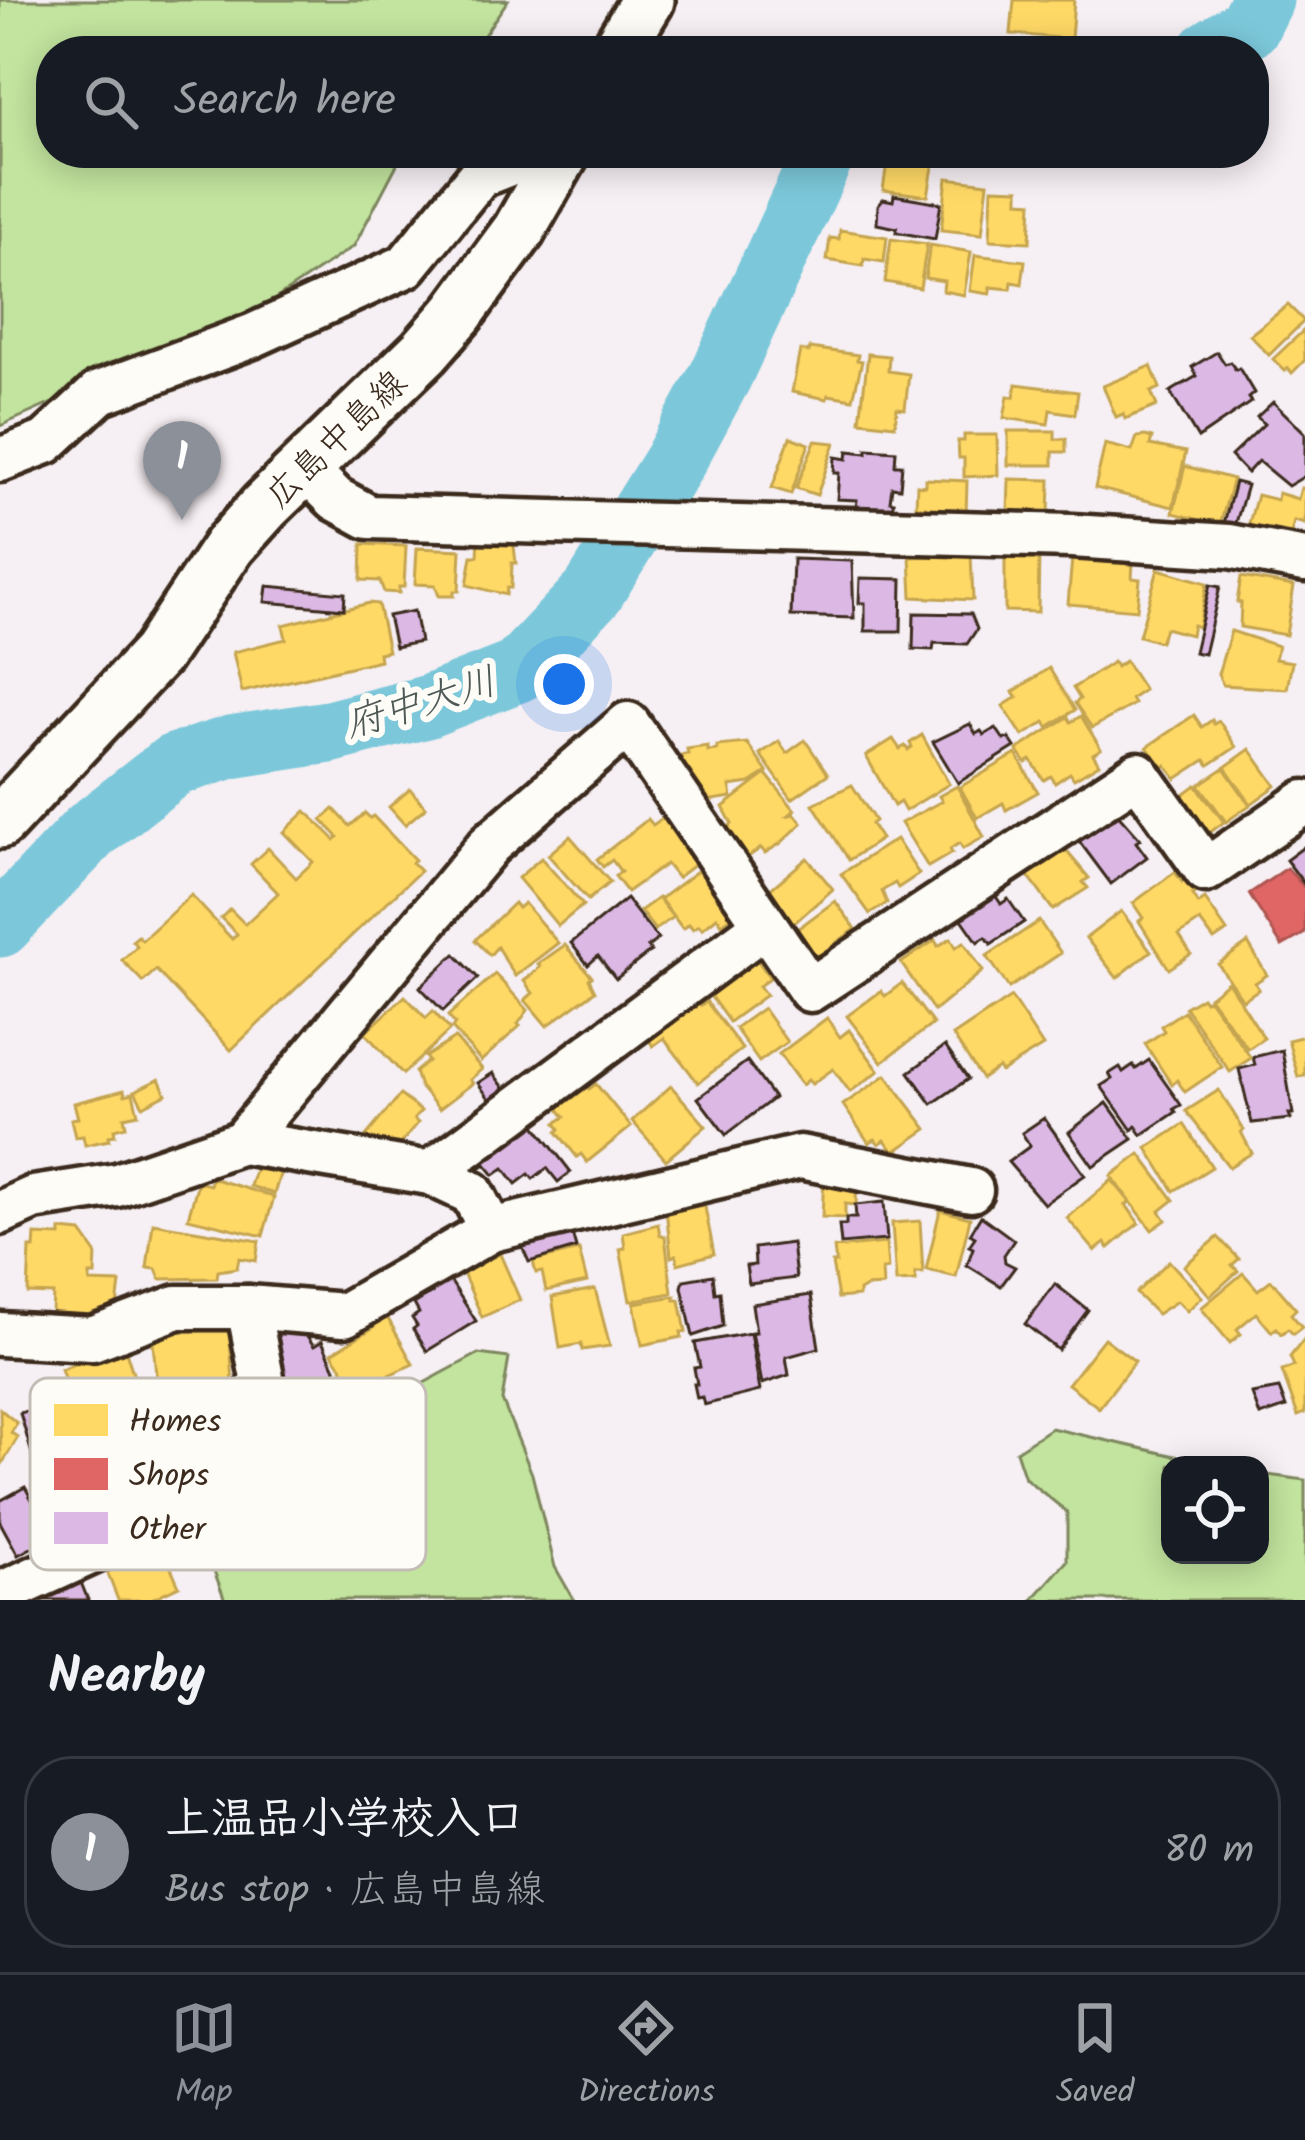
<!DOCTYPE html>
<html lang="en">
<head>
<meta charset="utf-8">
<style>
	body { margin:0; font-family:Kalam,"Klee One",sans-serif; background:#242831; color:#f1f3f6 }
	.controls { position:absolute; right:36px; bottom:36px; display:grid; overflow:hidden; border-radius:24px; box-shadow:0 6px 30px #0003 }
	.controls button { width:108px; height:108px; display:grid; place-items:center; padding:0; border:0; border-bottom:3px solid #363941; background:#171b24; color:#f1f3f6; font:60px sans-serif }
	.you { position:absolute; left:564px; top:684px; width:42px; height:42px; margin:-30px; border:9px solid #fff; border-radius:50%; background:#1a73e8; box-shadow:0 0 0 18px #1a73e833 }
	.badge { display:grid; place-items:center; width:78px; height:78px; border-radius:50%; background:#8c9099; color:#fff; font-size:39px; font-weight:700 }
	.pin { position:absolute; translate:-50% -99px; filter:drop-shadow(0 3px 6px #0008) }
	.pin::after { content:''; position:absolute; top:63px; width:42px; height:36px; background:inherit; clip-path:polygon(0 0,100% 0,50% 100%) }
	.list { margin:0; padding:0; list-style:none }
	h2 { display:flex; justify-content:space-between; align-items:center; height:156px; margin:0; padding:0 48px; font-size:51px }
	h2 small { font-size:39px; font-weight:400; color:#9ea1a6 }
	.list li { display:grid; grid-template-columns:78px 1fr auto; gap:36px; align-items:center; box-sizing:border-box; height:192px; margin:0 24px 24px; padding:0 24px; border:3px solid #363941; border-radius:48px }
	.list b { display:block; font-size:45px; white-space:nowrap }
	.list p { margin:0; font-size:39px; white-space:nowrap; color:#9ea1a6 }
	.list em { font-size:39px; font-style:normal; color:#9ea1a6 }
	.icon { flex:none; width:66px; height:66px; fill:none; stroke:currentColor; stroke-width:2; stroke-linecap:round; stroke-linejoin:round }
	.map { position:relative; flex:none; width:1305px; height:1600px; overflow:hidden }
	.search { position:absolute; background:#171b24; box-shadow:0 6px 30px #0003; left:36px; right:36px; top:36px; height:132px; display:flex; align-items:center; gap:30px; box-sizing:border-box; padding:0 42px; border-radius:48px; color:#9ea1a6; font-size:45px }
	.sheet { height:372px; background:#171b24 }
	nav { display:flex; justify-content:space-around; align-items:center; box-sizing:border-box; height:168px; border-top:3px solid #363941; background:#171b24; font-size:33px; color:#9ea1a6 }
	nav a { display:grid; justify-items:center; gap:6px }
	nav .on { color:#8c9099 }
	.map>svg:first-child { display:block }
</style>
</head>
<body>
<div class="map">
<svg width="1305" height="1600" viewBox="0 0 1305 1600">
	<rect width="100%" height="100%" fill="#f6eff3"/>
	<filter id="ink" filterUnits="userSpaceOnUse"><feTurbulence type="fractalNoise" baseFrequency=".00833" numOctaves="2"/><feDisplacementMap in="SourceGraphic" scale="24" xChannelSelector="R" yChannelSelector="G"/><feConvolveMatrix kernelMatrix="1 2 1 2 8 2 1 2 1" color-interpolation-filters="sRGB"/></filter>
	<g filter="url(#ink)">
		<g fill="#c2e49e" stroke="#7e875e" stroke-width="3">
			<path d="M0,0h508l-35,51h-422v102h352l-49,93 -101,68 -253,112z"/>
			<path d="M478,1354l31,4 -7,42 30,74 23,93 19,33h-349l-21,-56 10,-22 109,-70 88,-62z"/>
			<path d="M1051,1428l164,37h-45v90h90v-81l45,6v120h-273l35,-39v-49l-42,-34 -9,-27z"/>
		</g>
		<g fill="#ffd966" stroke="#c4a450" stroke-width="3">
			<path d="M1014,0h60l-3,39 -60,-5z"/>
			<path d="M902,156l32,5 -6,35 -45,-6 4,-27 13,2z"/>
			<path d="M947,178l41,5 -6,51 -41,-4z"/>
			<path d="M992,188l27,1v12l13,1 -2,40 -40,-2z"/>
			<path d="M840,230l47,7 -3,25 -20,-3 -1,7 -36,-6 3,-22 9,1z"/>
			<path d="M891,239l36,5 -7,44 -35,-6z"/>
			<path d="M930,245l41,7 -7,43 -21,-4 1,-10 -19,-3z"/>
			<path d="M975,255l50,6 -3,23 -10,-2 -1,7 -21,-2v7l-20,-3z"/>
			<path d="M1288,305l16,16 -35,34 -19,-20z"/>
			<path d="M1304,330l1,30 -13,13 -4,-5 -3,3 -12,-12z"/>
			<path d="M810,348l48,7 -1,5 5,1 -9,38 -25,-4 -1,4 -35,-7 8,-42 9,2z"/>
			<path d="M868,354l21,2 -1,15 21,3 -4,35 -8,-1 -2,17 -35,-4z"/>
			<path d="M1151,366l9,22 -9,4 6,14 -32,13 -2,-5 -7,3 -13,-31z"/>
			<path d="M1016,384l62,8 -3,22 -25,-4 -2,14 -44,-6 4,-22 6,1z"/>
			<path d="M1008,431h47v8h11v13h-13v13h-45z"/>
			<path d="M964,435h33l1,40 -34,2v-19h-5l-1,-17h6z"/>
			<path d="M1145,436l7,2 -2,7 36,7 -13,55 -78,-19 10,-44 27,7 5,-14z"/>
			<path d="M790,437l19,7 -18,50 -19,-6z"/>
			<path d="M815,441l20,2 -18,52 -21,-7z"/>
			<path d="M1185,466l48,13 -13,46 -47,-12z"/>
			<path d="M925,479l42,2 -1,34 -41,-2v-6h-9l1,-22 8,1z"/>
			<path d="M1009,479l41,1 -1,34 -41,-1z"/>
			<path d="M1301,488l4,1v35l-11,-3 -4,17 -42,-11 9,-32 20,5 1,-7 20,6z"/>
			<path d="M479,536l34,2 3,25h-4l-1,25h-4l-1,7 -39,-10 5,-29h6z"/>
			<path d="M362,544l44,2 -2,41h-5v6l-15,-1 -4,-11 -19,-1z"/>
			<path d="M417,548l44,2 -2,41h-5v5h-15l-4,-11 -20,-1z"/>
			<path d="M1005,552h34l-1,60 -33,-1z"/>
			<path d="M971,554l2,46 -61,-3 -2,-40z"/>
			<path d="M1072,558l61,5 -1,15 8,1 -3,31 -69,-6z"/>
			<path d="M1158,569l49,14 -8,44 -6,-2 -2,10 -26,-7 -5,14 -21,-6z"/>
			<path d="M1241,577l53,9 -8,49 -46,-8 1,-24 -4,-1z"/>
			<path d="M369,603l9,1 10,47 -9,2 1,7 -138,32 -9,-40 53,-13 -3,-14z"/>
			<path d="M1231,631l47,15 -3,13 17,3 -5,27 -64,-4 -5,-11z"/>
			<path d="M1125,661l19,29 -13,9 3,5 -42,24 -17,-25 5,-4 -7,-11 40,-26 3,5z"/>
			<path d="M1049,668l26,42 -27,17 -3,-5 -22,14 -20,-30 14,-9 -4,-5z"/>
			<path d="M1194,715l8,12 10,-7 2,4 5,-3 17,26 -27,18 -4,-5 -29,19 -10,-14 -4,3 -15,-21z"/>
			<path d="M1081,716l20,33 -8,5 6,10 -25,15 -4,-6 -15,10 -4,-7 -7,4 -13,-20 -5,3 -9,-13 51,-33 3,5z"/>
			<path d="M922,735l27,49 -44,27 -5,-9 -6,4 -28,-50 27,-17 7,10 5,-3 3,4 4,-3 -2,-4z"/>
			<path d="M805,740l23,34 -36,25 -32,-45 19,-13 8,12z"/>
			<path d="M747,743l20,29 -17,11 -20,3 2,11 -46,7 -15,-40 11,-2 -1,-7 7,-1 -1,-5 21,-3v5l9,-1v-4z"/>
			<path d="M1250,749l26,37 -25,18 -26,-37z"/>
			<path d="M1016,754l22,38 -32,18 -3,-7 -26,15 -17,-31z"/>
			<path d="M1224,768l26,37 -24,17 -27,-37z"/>
			<path d="M766,774l29,36 -6,5 6,-1 7,9 -21,20 -16,10 -4,-5 -13,9 -23,-28 7,-5 -9,-17z"/>
			<path d="M852,785l23,36 -4,3 10,15 -32,21 -36,-56z"/>
			<path d="M1196,785l28,37 -24,18 -27,-38z"/>
			<path d="M957,786l27,51 -21,12 -3,-6 -10,6 2,4 -24,14 -27,-44 41,-22 -3,-5z"/>
			<path d="M410,789l16,18 -21,18 -16,-18z"/>
			<path d="M334,809l16,17 15,-13 5,5 3,-2 42,44 -3,3 8,8 -189,179 -75,-80 -13,12 -21,-22 15,-14 -5,-5 6,-5 4,4 49,-45 41,44 5,-5 -16,-16 9,-9 15,15 33,-31 -27,-29 17,-16 28,30 17,-16 -29,-30 22,-21 29,29 3,-3 -16,-17z"/>
			<path d="M664,817l15,20 7,-5 13,29 -22,17 -11,-14 -39,28 -12,-16 6,-4 -9,-12 -9,7 -6,-8 51,-40 5,6z"/>
			<path d="M570,836l40,46 -22,18 -40,-45z"/>
			<path d="M896,839l23,35 -21,14 -3,-5 -13,8 5,12 -17,11 -29,-40z"/>
			<path d="M1063,847l26,31 -6,4 5,6 -35,22 -28,-38z"/>
			<path d="M541,858l42,47 -25,21 -40,-48z"/>
			<path d="M807,858l26,31 -40,35 -26,-32z"/>
			<path d="M709,862l26,53 -13,9 -5,-7 -15,12 -3,-4 -6,4 -4,-5 -6,5 -23,-30z"/>
			<path d="M1175,872l7,10 10,-6 8,13 -8,6 6,9 7,-5 22,32 -13,9 -14,-19 -21,14 12,19 -22,15 -30,-48 4,-3 -10,-15z"/>
			<path d="M658,898l15,19 -18,13 -15,-19z"/>
			<path d="M835,901l21,28 -19,13 5,7 -24,17 -25,-34z"/>
			<path d="M514,903l4,5 6,-5 34,40 -43,33 -18,-29 -7,8 -15,-15z"/>
			<path d="M1121,911l30,40 -34,27 -31,-40z"/>
			<path d="M1039,921l22,32 -52,35 -22,-32z"/>
			<path d="M951,938l5,9 8,-5 19,29 -49,40 -33,-48 34,-23 3,6z"/>
			<path d="M1248,943l19,32 -12,8 4,6 -16,11 -25,-36z"/>
			<path d="M565,945l27,32 -3,2 6,12 -48,35 -22,-26 8,-7 -9,-12 16,-14 -2,-3z"/>
			<path d="M754,955l16,23 -11,8 7,9 -37,27 -26,-36z"/>
			<path d="M495,974l33,36 -10,14 2,2 -39,35 -29,-33 3,-4 -7,-8z"/>
			<path d="M1228,982l36,56 -16,11 -39,-52z"/>
			<path d="M902,983l31,41 -51,38 -35,-46 34,-25 4,5z"/>
			<path d="M405,996l21,22 7,-7 17,19 -47,44 -38,-41z"/>
			<path d="M695,997l6,8 5,-4 36,48 -44,34 -34,-45 -11,8 -12,-16z"/>
			<path d="M1011,997l32,49 -42,26 -3,-4 -16,11 -29,-43z"/>
			<path d="M1202,997l3,4 4,-2 42,59 -21,14 -45,-65z"/>
			<path d="M763,1008l24,34 -28,20 -24,-34z"/>
			<path d="M1184,1011l38,56 -37,25 -8,-12 -5,5 -27,-41 19,-13 -3,-5z"/>
			<path d="M827,1018l13,19 9,-7 30,41 -29,21 -17,-23 -21,15 -4,-4 -6,5 -23,-31z"/>
			<path d="M1305,1036v39l-7,2 -10,-37z"/>
			<path d="M455,1038l27,31 -12,11 3,3 -34,26 -19,-22 -5,-15 13,-11 -3,-4z"/>
			<path d="M886,1075l41,54 -33,23 -9,-12 -6,4 -4,-5 -6,4 -26,-38z"/>
			<path d="M159,1079l7,15 -23,12 -8,-15z"/>
			<path d="M596,1084l35,43 -44,35 -6,-8 -4,3 -20,-25 3,-3 -4,-6 9,-6 -7,-9 29,-22 2,3z"/>
			<path d="M671,1086l35,40 -40,34 -34,-39z"/>
			<path d="M124,1090l1,5 8,-2 5,21 -14,3 2,9 -12,3 1,6 -7,1 1,4 -24,5 -2,-9 -8,1 -4,-18 7,-1 -4,-15z"/>
			<path d="M1219,1090l25,40 -3,2 11,21 -23,14 -43,-56z"/>
			<path d="M400,1095l21,16 -7,8 4,4 -24,29 -9,-1 -19,-15z"/>
			<path d="M1184,1124l28,43 -38,24 -27,-43z"/>
			<path d="M1140,1154l34,46 -14,11 6,9 -14,10 -41,-54z"/>
			<path d="M259,1158l24,7 -9,29 -24,-8z"/>
			<path d="M824,1175l33,4 -1,26 -11,-1v14l-23,-1z"/>
			<path d="M212,1178l62,19 -11,39 -75,-18 10,-36 12,3z"/>
			<path d="M1112,1180l18,22 -4,3 13,18 -30,25 -4,-5 -10,8 -28,-33z"/>
			<path d="M704,1202l10,52 -36,10 -2,-9 -5,2 -5,-48z"/>
			<path d="M940,1210l30,8 -14,59 -30,-7z"/>
			<path d="M920,1221l3,52h-8l1,8 -20,1 -4,-59z"/>
			<path d="M153,1223l106,18 -3,20 -17,-3 -2,10 -19,3 -1,7 -57,1 -4,-10 -9,-1z"/>
			<path d="M658,1224l2,11 5,1 7,57 -42,8 -10,-52 5,-1 -2,-15z"/>
			<path d="M61,1230l20,2 15,21 -1,22h-5v7l30,1 -4,31 -17,-2v6l-38,-2 -9,-4 1,-18 -25,-1 2,-45h4l1,-13 26,1z"/>
			<path d="M1218,1237l21,22 -7,6 6,6 -28,25 -26,-30z"/>
			<path d="M886,1243l2,26 -6,1 1,16 -17,1 -7,4v5l-21,2 -6,-35h4l-2,-15z"/>
			<path d="M579,1250l8,32 -41,9 -4,-19 -6,1 -3,-12z"/>
			<path d="M500,1254l20,46 -38,17 -20,-46z"/>
			<path d="M1169,1261l33,36 -15,14 -10,-10 -20,13 -21,-21z"/>
			<path d="M1243,1273l15,17 13,-10 25,29 -5,5 11,13 -9,7 -5,-5 -7,5 -5,-6 -4,4 -16,-19 -19,16 4,5 -11,9 -29,-35z"/>
			<path d="M595,1289l15,57 -28,4 -1,-6 -21,4 -8,-51z"/>
			<path d="M675,1296v4h5l6,32h-5l1,5 -40,8 -8,-42z"/>
			<path d="M386,1315l27,49 -24,11 6,11 -21,12 -14,-18 -7,4 -21,-31 42,-26 -2,-4z"/>
			<path d="M229,1327l4,56 -34,3v-6l-42,4 -5,-50z"/>
			<path d="M1104,1338l31,23 -36,47 -31,-24z"/>
			<path d="M1305,1338v75l-7,3 -16,-45 12,-5 -4,-9z"/>
			<path d="M124,1345l18,57 -23,7 -2,-6 -17,5 -7,-21 -23,8 -9,-26z"/>
			<path d="M0,1409l17,14 -6,10 7,4 -17,29z"/>
			<path d="M154,1546l5,10 6,-2 14,32 -30,14h-31l-12,-31z"/>
		</g>
		<path fill="#e06666" stroke="#ae5450" stroke-width="3" d="M1287,868l18,20v45l-23,13 -33,-52z"/>
		<g fill="none" stroke-linecap="round" stroke-linejoin="round">
			<g stroke="#7bc8da" stroke-width="63">
				<path d="M1210,51l39,-25 13,-26"/>
				<path d="M0,926l90,-95 84,-66 57,-18 98,-15 97,-25 92,-36 75,-79 81,-130 47,-87 103,-222"/>
			</g>
		</g>
		<g fill="#dcb9e5" stroke="#3b2a1e" stroke-width="3">
			<path d="M894,195l47,8 -6,36 -39,-7 1,-4 -20,-4 1,-19 5,-6 10,2z"/>
			<path d="M1217,352l8,12 5,-2 6,8 3,-2 15,25 -6,5 3,4 -53,36 -28,-46 27,-16 -5,-9z"/>
			<path d="M1273,402l32,31v43l-17,10 -30,-25 -11,12 -16,-17 33,-32 -7,-7z"/>
			<path d="M867,449l29,2 -1,14h7l-2,23 -8,-1 -2,14 4,1 -7,15 -32,-2 2,-15 -20,-1 2,-26h-5l1,-16 12,2 1,-8 19,2z"/>
			<path d="M1235,482l12,3 -13,45 -11,-3z"/>
			<path d="M793,559l59,2 2,57 -63,-2z"/>
			<path d="M860,578l42,1 -1,52h-36v-28h-6z"/>
			<path d="M1210,585l10,2 -16,67 -10,-2z"/>
			<path d="M267,586l78,7 -1,16 -79,-7z"/>
			<path d="M414,611l6,31 -25,5 -7,-31z"/>
			<path d="M914,613l57,1 6,15 -10,15 -33,-1 -1,7 -20,-1z"/>
			<path d="M970,724l6,10 5,-3 3,4 12,-7 8,12 5,-2 6,9 -57,36 -25,-41z"/>
			<path d="M1107,802l33,37 -4,3 11,15 -36,27 -41,-55z"/>
			<path d="M1305,846v39l-19,-25z"/>
			<path d="M989,886l12,18 7,-5 16,23 -33,22 -5,-7 -8,5 -23,-33z"/>
			<path d="M626,899l32,40 -10,8 3,4 -35,28 -18,-23 -10,9 -17,-22z"/>
			<path d="M455,954l23,24 -35,33 -23,-24z"/>
			<path d="M945,1046l23,33 -36,25 -23,-32z"/>
			<path d="M1282,1050l11,64h-4l2,5 -39,4 -13,-54 16,-4 -2,-8z"/>
			<path d="M1149,1060l32,45 -7,4 2,3 -34,23 -6,-9 -4,4 -31,-44 11,-7 -3,-5 11,-7 3,5 10,-7 3,4z"/>
			<path d="M747,1061l27,37 -48,37 -28,-37z"/>
			<path d="M493,1073l15,20 -15,11 -15,-21z"/>
			<path d="M1107,1103l26,36 -40,27 -24,-34z"/>
			<path d="M526,1114l45,58 -13,10 -11,-14 -14,11 -4,-5 -13,10 -12,-16 -10,7 -9,-11 -14,11 -10,-13z"/>
			<path d="M1044,1118l41,57 -41,29 -36,-42 22,-16 -8,-13z"/>
			<path d="M884,1202l3,38 -46,4 -2,-19h7v-7h10l-1,-13z"/>
			<path d="M981,1216l33,24 -10,15 1,7 10,5 -14,19 -34,-21 6,-17 -4,-2 6,-9 -5,-3z"/>
			<path d="M568,1219l8,29 -47,14 -11,-25z"/>
			<path d="M792,1243l4,35 -47,6 -3,-18 9,-1 -1,-17z"/>
			<path d="M444,1271l32,50 -49,30 -14,-22 4,-3 -5,-8 7,-5 -5,-9 18,-11 3,-5 -5,-8z"/>
			<path d="M713,1275l2,18 5,-1 3,34 -30,10 -11,-49 2,-7z"/>
			<path d="M1055,1284l33,26 -30,40 -33,-26z"/>
			<path d="M811,1295l8,53 -33,9 3,18 -27,9 -10,-52h4l-4,-28z"/>
			<path d="M277,1319l23,7 14,20 8,-5 19,40 -48,23 -17,-35 7,-3 -15,-31z"/>
			<path d="M750,1333l10,58 -56,14 -2,-8 -5,1 -3,-14h3l-3,-16 6,-1 -5,-24z"/>
			<path d="M1279,1389l7,18 -26,9 -8,-22z"/>
			<path d="M58,1391l16,58 -40,12 -14,-48 14,-4 -2,-11z"/>
			<path d="M25,1487l22,40 -9,5 6,9 -26,14 -18,-33v-21z"/>
			<path d="M80,1580l8,20h-58z"/>
		</g>
		<g fill="none" stroke-linecap="round" stroke-linejoin="round">
			<defs>
				<g id="minor">
					<path d="M0,460l46,-18 53,-49 153,-57 154,-70 73,-90 58,-23"/>
					<path d="M303,466l33,33 33,18 703,19 157,10 76,14"/>
					<path d="M242,1142l247,-297 139,-121 182,266 328,-216 68,96 99,-68"/>
					<path d="M430,1173l334,-247"/>
					<path d="M0,1213l33,-15 84,-13 125,-43 188,31 42,20 19,37"/>
					<path d="M0,1334l92,5 85,-32h71l96,8 147,-85 309,-73 171,33"/>
					<path d="M0,1594l250,-114 2,-70 10,-32 -14,-71"/>
				</g>
				<g id="major">
					<path d="M617,51l31,-51"/>
					<path d="M0,822l157,-168 72,-108 36,-40 159,-154 34,-39 61,-83 44,-77"/>
				</g>
			</defs>
			<use href="#minor" stroke="#3b2a1e" stroke-width="51"/>
			<use href="#major" stroke="#3b2a1e" stroke-width="60"/>
			<use href="#minor" stroke="#fdfcf7" stroke-width="42"/>
			<use href="#major" stroke="#fdfcf7" stroke-width="51"/>
		</g>
	</g>
	<g text-anchor="middle" stroke-width="12" stroke-linejoin="round" paint-order="stroke">
		<g font-size="36" fill="#3b2a1e" stroke="#fdfcf7">
			<text transform="translate(335 438) rotate(-44)" y="13">広島中島線</text>
		</g>
		<g font-size="39" font-style="italic" fill="#4e5956" stroke="#fdfcf7">
			<text transform="translate(420 701) rotate(-17)" y="14">府中大川</text>
		</g>
	</g>
	<rect x="30" y="1378" width="396" height="192" rx="18" fill="#fdfcf7" stroke="#c3bdb6" stroke-width="3"/>
	<rect x="54" y="1404" width="54" height="32" fill="#ffd966"/>
	<rect x="54" y="1458" width="54" height="32" fill="#e06666"/>
	<rect x="54" y="1512" width="54" height="32" fill="#dcb9e5"/>
	<g font-size="33" fill="#3b2a1e">
		<text x="129" y="1432">Homes</text>
		<text x="129" y="1486">Shops</text>
		<text x="129" y="1540">Other</text>
	</g>
</svg>
<div class="controls">
<button><svg class="icon" aria-label="locate" viewBox="0 0 24 24"><circle cx="12" cy="12" r="6"/><path d="M12 2v4M12 18v4M2 12h4M18 12h4"/></svg></button>
</div>
<div class="you"></div>
<div class="pin badge" style="left:182px;top:520px">1</div>
<div class="search"><svg class="icon" aria-label="search" viewBox="0 0 24 24"><circle cx="10" cy="10" r="6"/><path d="M15 15l6 6"/></svg>Search here</div>
</div>
<section class="sheet">
<h2>Nearby<small></small></h2>
<ul class="list">
<li><span class="badge">1</span><div><b>上温品小学校入口</b><p>Bus stop · 広島中島線</p></div><em>80 m</em></li>
</ul>
</section>
<nav>
<a class="on"><svg class="icon" aria-label="map" viewBox="0 0 24 24"><path d="M3 6l6-2 6 2 6-2v14l-6 2-6-2-6 2zM9 4v14M15 6v14"/></svg>Map</a>
<a><svg class="icon" aria-label="directions" viewBox="0 0 24 24"><path d="M12 3l9 9-9 9-9-9zM9 14v-3h6M13 9l2 2-2 2"/></svg>Directions</a>
<a><svg class="icon" aria-label="saved" viewBox="0 0 24 24"><path d="M7 4h10v16l-5-4-5 4z"/></svg>Saved</a>
</nav>
</body>
</html>
